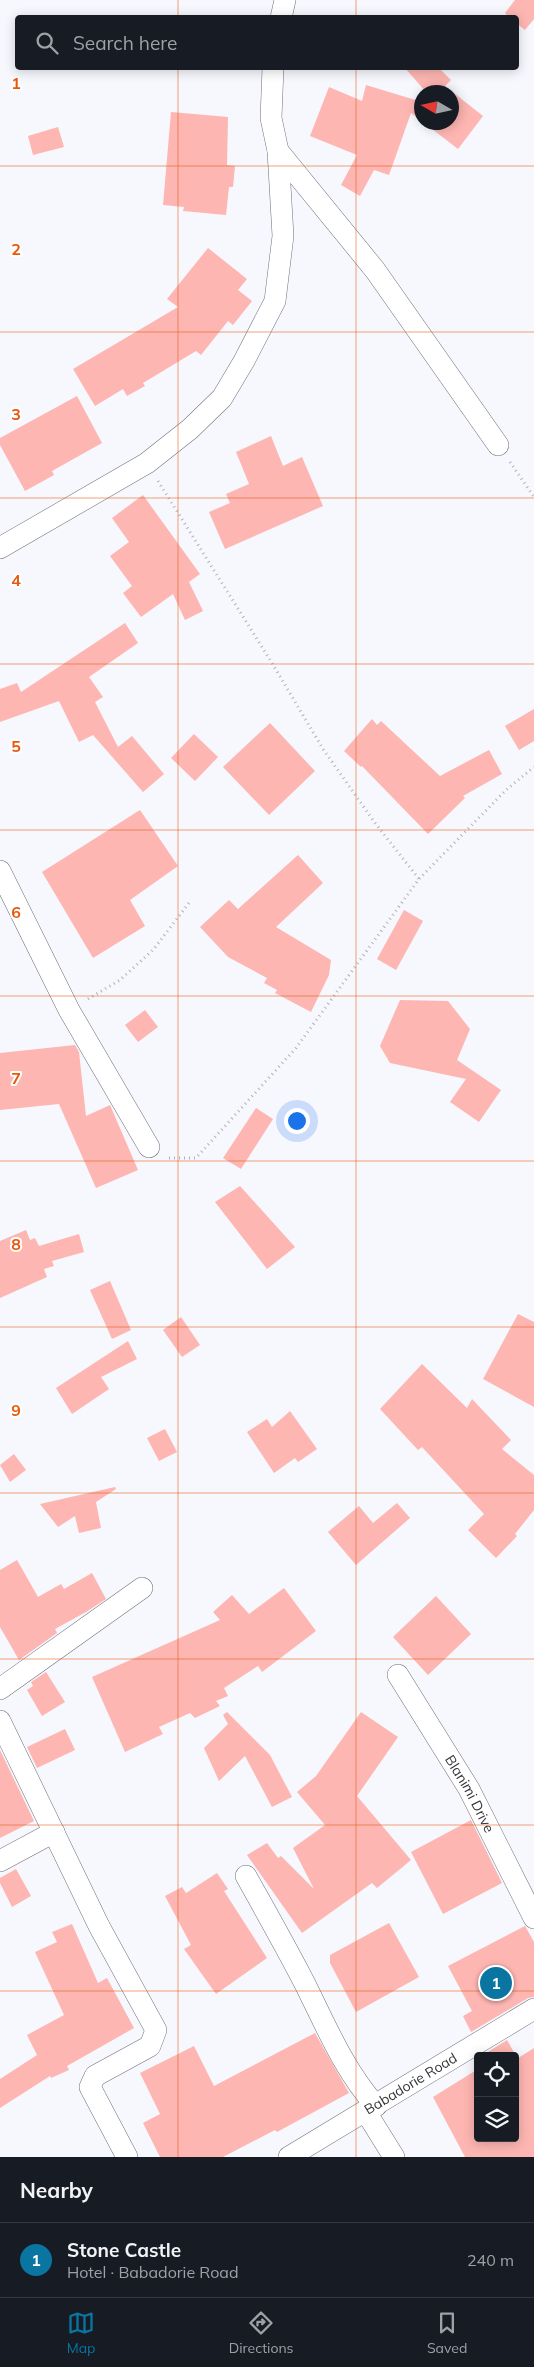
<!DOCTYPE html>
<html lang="en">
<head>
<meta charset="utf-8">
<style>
	body { margin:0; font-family:Mulish,sans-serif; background:#20242c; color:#f1f3f6 }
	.controls { position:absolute; right:15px; bottom:15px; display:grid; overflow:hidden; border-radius:5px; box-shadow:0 2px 12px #0003 }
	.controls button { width:45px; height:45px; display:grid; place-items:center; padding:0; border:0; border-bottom:1px solid #363941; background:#171b24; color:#f1f3f6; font:25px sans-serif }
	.compass { position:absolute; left:414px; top:85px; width:45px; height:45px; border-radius:50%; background:#171b24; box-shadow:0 2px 12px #0003; rotate:279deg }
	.you { position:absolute; left:296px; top:1120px; width:18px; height:18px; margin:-12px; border:4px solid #fff; border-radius:50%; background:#1a73e8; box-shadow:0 0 0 8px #1a73e833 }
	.badge { display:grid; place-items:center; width:32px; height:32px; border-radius:50%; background:#0a75a0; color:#fff; font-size:16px; font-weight:700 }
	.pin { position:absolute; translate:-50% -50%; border:2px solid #fff; box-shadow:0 1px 5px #0006 }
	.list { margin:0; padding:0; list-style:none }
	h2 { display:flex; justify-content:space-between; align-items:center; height:65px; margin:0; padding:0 20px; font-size:21px }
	h2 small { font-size:16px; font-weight:400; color:#9ea1a6 }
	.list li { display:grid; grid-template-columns:32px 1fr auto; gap:15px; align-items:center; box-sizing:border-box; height:75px; padding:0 20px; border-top:1px solid #363941 }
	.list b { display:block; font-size:19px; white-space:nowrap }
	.list p { margin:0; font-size:16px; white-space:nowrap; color:#9ea1a6 }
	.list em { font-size:16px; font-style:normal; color:#9ea1a6 }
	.icon { flex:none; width:28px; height:28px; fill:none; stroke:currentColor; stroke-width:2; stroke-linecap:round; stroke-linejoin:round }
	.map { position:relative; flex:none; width:534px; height:2157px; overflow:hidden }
	.search { position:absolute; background:#171b24; box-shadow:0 2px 12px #0003; left:15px; right:15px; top:15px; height:55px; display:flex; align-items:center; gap:12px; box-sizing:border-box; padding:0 18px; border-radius:5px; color:#9ea1a6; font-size:19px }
	.sheet { height:140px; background:#171b24 }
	nav { display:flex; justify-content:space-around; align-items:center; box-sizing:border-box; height:70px; border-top:1px solid #363941; background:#171b24; font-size:14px; color:#9ea1a6 }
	nav a { display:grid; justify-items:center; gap:2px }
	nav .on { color:#0a75a0 }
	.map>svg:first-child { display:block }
</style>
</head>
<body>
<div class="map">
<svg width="534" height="2157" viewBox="0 0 534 2157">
	<rect width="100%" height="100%" fill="#f7f7fe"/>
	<g fill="#feb6b2">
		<path d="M515,0h19v19l-9,11 -9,-7v-5h-6l-5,-5z"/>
		<path d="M405,68h34l12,12 -6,6 38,30 -25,33 -35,-27h29v-30h-26z"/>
		<path d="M366,85l56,17v19l-11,-8 -22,62 -15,-5 -14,26 -19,-11 16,-30 -47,-19 19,-49 33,14z"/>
		<path d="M171,112l57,5 -1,48 8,1 -2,21h-4l-3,28 -43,-4 1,-4 -21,-2z"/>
		<path d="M58,127l6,20 -31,8 -5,-19z"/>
		<path d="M208,248l39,31 -9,11 14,11 -19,24 -5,-4 -27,34 -5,-4 -53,32 2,3 -18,10 -4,-7 -28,17 -22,-37 105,-62 -11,-8z"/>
		<path d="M77,396l25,47 -50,28 2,4 -29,16 -25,-46v-7z"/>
		<path d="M271,436l12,30 19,-9 21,49 -98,43 -16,-37 21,-9 -4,-9 23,-10 -13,-32z"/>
		<path d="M143,495l57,79 -11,8 14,29 -18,9 -12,-26 -32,23 -18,-24 9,-7 -22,-30 19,-14 -17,-24z"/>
		<path d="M125,623l13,20 -49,34 14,20 -8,5 23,45 14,-11 32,38 -21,18 -50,-57 -14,7 -20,-41 -59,21v-33l17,-6 4,9z"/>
		<path d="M534,709v32l-15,9 -14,-24z"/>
		<path d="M372,719l5,6 4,-4 59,55 49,-26 13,24 -39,22 2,2 -37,36 -66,-68 -1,1 -17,-16z"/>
		<path d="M270,723l45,48 -46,44 -46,-48z"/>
		<path d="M194,734l24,23 -23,24 -24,-23z"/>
		<path d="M140,810l38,56 -48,34 15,26 -52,32 -51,-86z"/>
		<path d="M298,855l25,28 -47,44 55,33 -2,15 -18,37 -36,-19 2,-3 -13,-7 3,-5 -39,-21 -28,-30 29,-27 9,9z"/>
		<path d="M404,910l19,11 -27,49 -19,-11z"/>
		<path d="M400,1000l48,1 22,28 -13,31 44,30 -22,32 -29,-20 16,-23 -76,-16 -10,-17z"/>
		<path d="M145,1010l13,17 -20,15 -13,-17z"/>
		<path d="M75,1045l4,7 7,64 24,-11 28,65 -42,18 -37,-84 -59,6v-57z"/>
		<path d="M256,1108l17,11 -32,50 -18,-11z"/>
		<path d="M240,1186l55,61 -28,22 -52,-67z"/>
		<path d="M26,1230l4,10 5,-2 4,8 40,-12 5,18 -32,9 2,5 -10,3 3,8 -47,21v-57z"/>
		<path d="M110,1281l21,49 -19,9 -22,-49z"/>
		<path d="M518,1314l16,8v85l-51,-28z"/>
		<path d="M181,1317l19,28 -18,12 -19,-27z"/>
		<path d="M128,1341l9,18 -36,18 8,12 -37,25 -16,-26z"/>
		<path d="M422,1364l45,44 5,-9 39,41 -9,9 32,26v35l-19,24 2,2 -21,22 -28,-28 16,-16 -62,-67 -4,3 -38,-41z"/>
		<path d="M290,1411l27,38 -19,13 -3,-4 -21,15 -27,-41 20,-13 5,8z"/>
		<path d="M165,1429l12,23 -18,9 -12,-23z"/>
		<path d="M14,1454l12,16 -16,12 -10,-17z"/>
		<path d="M115,1487l1,2 -20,13 5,26 -22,5 -4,-17 -17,11 -18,-23z"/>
		<path d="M397,1503l13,15 -54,47 -28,-33 31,-26 14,17z"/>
		<path d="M17,1560l21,37 23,-13 3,5 28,-16 14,26 -20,13 -31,17 2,4 -38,27 -19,-33v-57z"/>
		<path d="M284,1588l32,43 -54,41 -4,-6 -34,22 4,8 -12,5 4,5 -25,12 -5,-5 -31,14 4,7 -38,18 -33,-75 128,-57 -7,-8 19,-17 17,19z"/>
		<path d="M436,1596l35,38 -43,41 -35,-38z"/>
		<path d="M46,1672l19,30 -23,14 -15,-26 6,-4 -2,-4z"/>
		<path d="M227,1712l43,43 22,42 -20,10 -27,-51 -26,25 -15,-33 24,-24 -5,-9z"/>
		<path d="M361,1712l37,25 -41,59 54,64 -34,28 -5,-5 -70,50 -55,-78 20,-12 11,15 3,-2 33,33 -21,-41 32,-23 -28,-33 19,-16z"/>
		<path d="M65,1729l10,21 -38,18 -10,-21z"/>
		<path d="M0,1750l34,71 -34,17z"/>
		<path d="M471,1820l31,63 -59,31 -32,-62z"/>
		<path d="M16,1869l15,27 -19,11 -12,-24v-5z"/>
		<path d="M217,1873l11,16 -4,2 43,67 -51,36 -32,-45 7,-4 -26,-49 17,-9 4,6z"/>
		<path d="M389,1923l30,54 -63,35 -26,-49v-8z"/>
		<path d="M72,1924l26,59 9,-5 27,50 -67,38 2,4 -18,8 -1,-2 -50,32v-29l37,-24 -10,-20 37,-20 -29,-63 22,-10 -5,-10z"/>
		<path d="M525,1926l9,16v55l-6,1 -57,34 -8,-16 9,-5 -24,-45z"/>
		<path d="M315,2033l34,60 -72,39 -2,-2 -52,27h-63l-17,-34 17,-9 -20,-41 54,-27 20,40z"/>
		<path d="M507,2040l9,16h-33v-1z"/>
		<path d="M534,2048v109h-69l-32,-60 45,-28v69h37v-78z"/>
	</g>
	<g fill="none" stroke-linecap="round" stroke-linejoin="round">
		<defs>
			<g id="minor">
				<path d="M281,18l4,-18"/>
				<path d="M278,151l97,119 123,175"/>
				<path d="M0,548l147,-85 43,-34 32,-31 22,-37 31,-60 8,-65 -5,-85 -7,-33 2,-50"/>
				<path d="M0,871l69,139 80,137"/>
				<path id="s1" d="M398,1675l71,114 65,129"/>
				<path d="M0,1689l142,-101"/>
				<path d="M0,1721l99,205 57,104 -6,16 -55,30 -5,11 37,70"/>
				<path d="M0,1861l54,-29"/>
				<path d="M246,1876c20,36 40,71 59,108 21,42 39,86 71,122"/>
				<path d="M366,2112l28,45"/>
				<path id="s2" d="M289,2157l245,-148"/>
			</g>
		</defs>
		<use href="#minor" stroke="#70707a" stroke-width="22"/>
		<g stroke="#b1b1b7" stroke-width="3" stroke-dasharray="1 4" stroke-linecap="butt">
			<path d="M510,462l24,35"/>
			<path d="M158,481l114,182 51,86 52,74 44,56"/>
			<path d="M88,999l32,-19 33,-30 36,-47"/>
			<path d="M169,1158h27l100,-110 123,-169 87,-89 28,-23"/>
		</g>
		<use href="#minor" stroke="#fff" stroke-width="21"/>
	</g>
	<path fill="none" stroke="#e8590c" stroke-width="1" stroke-opacity="0.55" d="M178,0v18M356,0v18M178,68v2089M356,68v2089M0,166h534M0,332h534M0,498h534M0,664h534M0,830h534M0,996h534M0,1161h534M0,1327h534M0,1493h534M0,1659h534M0,1825h534M0,1991h534"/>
	<g text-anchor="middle" stroke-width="4" stroke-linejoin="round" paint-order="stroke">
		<g font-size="14" fill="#343439" stroke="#fff">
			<text dy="5" stroke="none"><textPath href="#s1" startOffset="139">Blanimi Drive</textPath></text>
			<text dy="5" stroke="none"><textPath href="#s2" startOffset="142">Babadorie Road</textPath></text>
		</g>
	</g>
	<g font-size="16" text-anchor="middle" font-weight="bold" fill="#e8590c" stroke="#fff" stroke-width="4" stroke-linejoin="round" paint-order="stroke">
		<text x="16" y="89">1</text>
		<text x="16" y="255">2</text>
		<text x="16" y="420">3</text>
		<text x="16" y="586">4</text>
		<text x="16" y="752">5</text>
		<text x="16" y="918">6</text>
		<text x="16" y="1084">7</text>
		<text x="16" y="1250">8</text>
		<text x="16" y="1416">9</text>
	</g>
</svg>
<div class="controls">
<button><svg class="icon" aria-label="locate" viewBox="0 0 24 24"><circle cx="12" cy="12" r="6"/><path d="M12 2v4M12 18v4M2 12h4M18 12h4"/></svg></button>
<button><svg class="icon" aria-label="layers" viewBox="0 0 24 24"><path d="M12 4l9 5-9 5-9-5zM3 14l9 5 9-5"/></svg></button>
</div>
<svg class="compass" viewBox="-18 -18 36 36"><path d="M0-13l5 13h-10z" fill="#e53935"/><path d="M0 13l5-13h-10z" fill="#9ea1a6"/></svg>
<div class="you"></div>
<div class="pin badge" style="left:496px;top:1983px">1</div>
<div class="search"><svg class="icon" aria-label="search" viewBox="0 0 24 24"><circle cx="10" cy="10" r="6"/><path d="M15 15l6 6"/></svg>Search here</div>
</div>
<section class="sheet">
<h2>Nearby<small></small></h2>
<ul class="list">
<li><span class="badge">1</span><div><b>Stone Castle</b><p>Hotel · Babadorie Road</p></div><em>240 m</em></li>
</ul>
</section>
<nav>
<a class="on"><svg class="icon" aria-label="map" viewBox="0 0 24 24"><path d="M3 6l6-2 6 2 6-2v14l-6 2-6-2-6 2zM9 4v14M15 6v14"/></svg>Map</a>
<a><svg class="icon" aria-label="directions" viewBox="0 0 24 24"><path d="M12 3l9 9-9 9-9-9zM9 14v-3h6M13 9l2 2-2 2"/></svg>Directions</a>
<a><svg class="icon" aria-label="saved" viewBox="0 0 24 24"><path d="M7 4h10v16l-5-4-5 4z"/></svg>Saved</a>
</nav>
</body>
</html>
